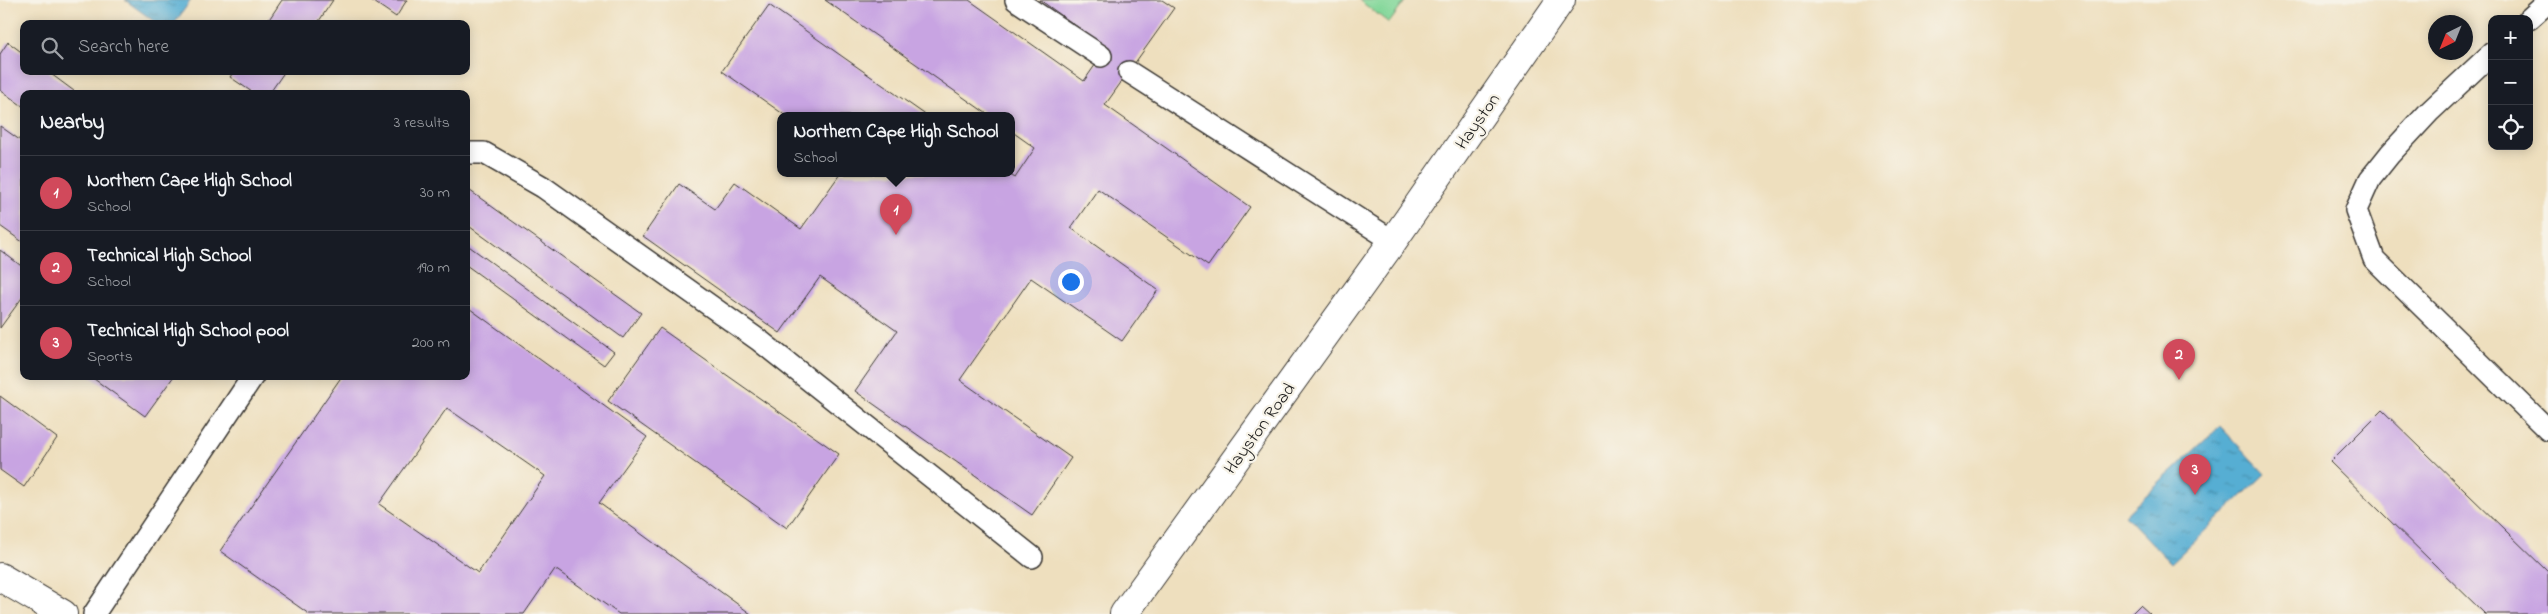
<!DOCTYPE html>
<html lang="en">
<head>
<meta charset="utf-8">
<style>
	body { margin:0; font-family:"Indie Flower",sans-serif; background:#20242c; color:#f1f3f6 }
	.controls { position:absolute; right:15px; top:15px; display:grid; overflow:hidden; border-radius:10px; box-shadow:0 2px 12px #0003 }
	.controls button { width:45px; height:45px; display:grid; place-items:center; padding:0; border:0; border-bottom:1px solid #363941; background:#171b24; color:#f1f3f6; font:25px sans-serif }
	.compass { position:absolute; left:2428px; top:15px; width:45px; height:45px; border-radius:50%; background:#171b24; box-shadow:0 2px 12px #0003; rotate:223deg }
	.you { position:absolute; left:1070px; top:281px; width:18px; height:18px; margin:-12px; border:4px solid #fff; border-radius:50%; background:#1a73e8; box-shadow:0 0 0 8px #1a73e833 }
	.badge { display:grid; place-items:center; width:32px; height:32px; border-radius:50%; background:#d1495b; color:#fff; font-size:16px; font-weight:700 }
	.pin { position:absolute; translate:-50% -41px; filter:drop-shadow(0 1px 2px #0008) }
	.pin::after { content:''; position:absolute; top:26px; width:18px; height:15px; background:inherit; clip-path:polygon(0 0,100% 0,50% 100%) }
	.popup { position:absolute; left:777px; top:112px; width:238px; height:65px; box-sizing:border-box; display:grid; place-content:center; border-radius:10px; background:#171b24; filter:drop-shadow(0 1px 4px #0005); font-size:16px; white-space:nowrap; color:#9ea1a6 }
	.popup b { font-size:19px; color:#f1f3f6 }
	.popup::after { content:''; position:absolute; left:50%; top:100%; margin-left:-10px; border:10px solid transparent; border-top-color:#171b24 }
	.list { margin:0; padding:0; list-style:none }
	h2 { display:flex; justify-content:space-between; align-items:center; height:65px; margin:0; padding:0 20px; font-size:21px }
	h2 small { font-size:16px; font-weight:400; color:#9ea1a6 }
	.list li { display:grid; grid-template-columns:32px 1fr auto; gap:15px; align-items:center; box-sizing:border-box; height:75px; padding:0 20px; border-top:1px solid #363941 }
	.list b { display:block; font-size:19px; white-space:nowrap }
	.list p { margin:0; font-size:16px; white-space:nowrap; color:#9ea1a6 }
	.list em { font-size:16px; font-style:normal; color:#9ea1a6 }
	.icon { flex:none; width:28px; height:28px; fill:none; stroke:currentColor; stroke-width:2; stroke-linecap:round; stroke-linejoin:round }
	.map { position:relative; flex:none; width:2548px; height:614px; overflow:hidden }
	.search { position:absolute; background:#171b24; box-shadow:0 2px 12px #0003; left:20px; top:20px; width:450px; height:55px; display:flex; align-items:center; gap:12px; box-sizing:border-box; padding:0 18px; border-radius:10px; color:#9ea1a6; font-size:19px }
	.panel { position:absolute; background:#171b24; box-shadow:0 2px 12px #0003; left:20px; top:90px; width:450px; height:290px; border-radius:10px }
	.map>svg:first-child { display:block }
</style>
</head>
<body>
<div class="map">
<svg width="2548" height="614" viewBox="0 0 2548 614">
	<defs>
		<pattern id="water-ripples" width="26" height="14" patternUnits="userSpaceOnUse" patternTransform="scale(1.25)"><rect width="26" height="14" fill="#56aed3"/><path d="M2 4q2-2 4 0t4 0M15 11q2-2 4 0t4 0" fill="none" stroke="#468daa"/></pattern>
	</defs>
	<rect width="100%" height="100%" fill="#f7f3e8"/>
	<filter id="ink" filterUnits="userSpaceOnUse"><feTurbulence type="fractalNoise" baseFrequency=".02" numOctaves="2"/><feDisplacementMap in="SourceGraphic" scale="10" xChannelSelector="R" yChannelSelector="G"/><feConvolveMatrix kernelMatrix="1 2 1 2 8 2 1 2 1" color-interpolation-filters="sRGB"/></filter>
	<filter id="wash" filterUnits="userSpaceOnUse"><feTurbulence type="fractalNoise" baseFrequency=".0096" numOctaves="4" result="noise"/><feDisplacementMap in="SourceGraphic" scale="20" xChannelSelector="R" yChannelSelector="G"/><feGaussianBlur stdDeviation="1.12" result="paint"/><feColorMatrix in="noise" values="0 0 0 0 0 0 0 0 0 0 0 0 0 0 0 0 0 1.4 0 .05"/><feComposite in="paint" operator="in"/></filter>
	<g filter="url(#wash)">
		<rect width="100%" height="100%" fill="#eedfbe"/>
		<path fill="#83d79a" stroke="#507a5b" d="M1359,0h47l-17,23z"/>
		<g fill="url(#water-ripples)" stroke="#396578">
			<path d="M125,0h66l-17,24h-16z"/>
			<path d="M2220,426l45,48 -94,89 -46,-48z"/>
		</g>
		<g id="blocks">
			<g fill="#c8a4e2" fill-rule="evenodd">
				<path d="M282,0h51l-16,24h-51z"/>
				<path d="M371,0h36l-11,17z"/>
				<path d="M825,0h144l115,81 23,-33 -67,-48h122l12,8 -69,97 145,102 -42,59 -110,-77 -27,39 87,62 -36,51 -91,-63 -71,102 111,78 -39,57 -177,-124 42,-60 -77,-54 -40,56 -137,-97 36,-52 36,25 20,-27 66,47 39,-55h169l6,4 20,-30 -24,-17v-15h-21z"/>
				<path d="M769,5l158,111h-141l-64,-45z"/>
				<path d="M8,42l16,12v17h23l31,23h-54v13l-24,-17v-36z"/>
				<path d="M234,71h51l-16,23h-14l-25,-17z"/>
				<path d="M0,126l24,17v100l-24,-17z"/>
				<path d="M466,188l175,125 -18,25 -157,-114z"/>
				<path d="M466,244l148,108 -10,13 -138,-100z"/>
				<path d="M0,250l24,18v27l-24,33z"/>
				<path d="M466,306l181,131 -48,66 152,111h-132l-64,-45 -31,45h-215l-89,-63 122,-175h124zM447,408l98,68 -67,97 -99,-69z"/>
				<path d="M660,328l179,126 -52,74 -179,-127z"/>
				<path d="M90,376h84l-29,40z"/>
				<path d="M0,396l57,42 -33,49 -24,-17z"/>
				<path d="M2382,410l166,162v42h-63l-155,-152z"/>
				<path d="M2140,605l10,9h-19z"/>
			</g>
		</g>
	</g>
	<g filter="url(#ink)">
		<use href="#blocks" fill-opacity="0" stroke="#3c3934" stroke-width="1"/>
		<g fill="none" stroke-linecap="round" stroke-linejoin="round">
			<defs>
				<g id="lane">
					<path d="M1016,0l85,56"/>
					<path d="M2529,19l19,-17"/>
					<path d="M2492,53l-63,59 -39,42 -20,25 -14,31 18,49 174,171"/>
					<path d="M1129,72l264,169"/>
					<path d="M466,153h18l59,34 217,154 272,216"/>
					<path d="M94,614l159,-238"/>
				</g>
				<g id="street">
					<path d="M0,577l63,37"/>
					<path d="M1124,614l269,-373 168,-241"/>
				</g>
			</defs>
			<use href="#lane" stroke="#3c3934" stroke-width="24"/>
			<use href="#street" stroke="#3c3934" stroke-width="30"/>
			<use href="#lane" stroke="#fff" stroke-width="21"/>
			<use href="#street" stroke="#fff" stroke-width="28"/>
		</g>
	</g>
	<g text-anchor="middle" stroke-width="4.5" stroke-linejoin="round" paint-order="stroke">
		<g font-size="18" fill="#1c1c1c" stroke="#f7f3e8">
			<text transform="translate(1477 121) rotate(-55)" y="6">Hayston</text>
			<text transform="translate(1259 428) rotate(-54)" y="6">Hayston Road</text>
		</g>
	</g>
</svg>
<div class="controls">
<button>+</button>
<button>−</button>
<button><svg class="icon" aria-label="locate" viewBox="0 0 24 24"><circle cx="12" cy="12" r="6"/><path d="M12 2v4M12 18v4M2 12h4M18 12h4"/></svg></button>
</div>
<svg class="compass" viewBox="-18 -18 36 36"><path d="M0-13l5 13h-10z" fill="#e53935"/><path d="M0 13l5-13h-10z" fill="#9ea1a6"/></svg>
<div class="you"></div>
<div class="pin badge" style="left:896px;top:235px">1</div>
<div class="popup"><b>Northern Cape High School</b>School</div>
<div class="pin badge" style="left:2179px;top:380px">2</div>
<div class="pin badge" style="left:2195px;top:495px">3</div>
<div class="search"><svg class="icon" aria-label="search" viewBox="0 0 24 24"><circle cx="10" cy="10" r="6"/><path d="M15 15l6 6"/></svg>Search here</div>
<section class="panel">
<h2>Nearby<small>3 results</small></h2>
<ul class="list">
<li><span class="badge">1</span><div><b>Northern Cape High School</b><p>School</p></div><em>30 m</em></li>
<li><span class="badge">2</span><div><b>Technical High School</b><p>School</p></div><em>190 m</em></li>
<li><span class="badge">3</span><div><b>Technical High School pool</b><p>Sports</p></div><em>200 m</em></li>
</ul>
</section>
</div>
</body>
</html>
